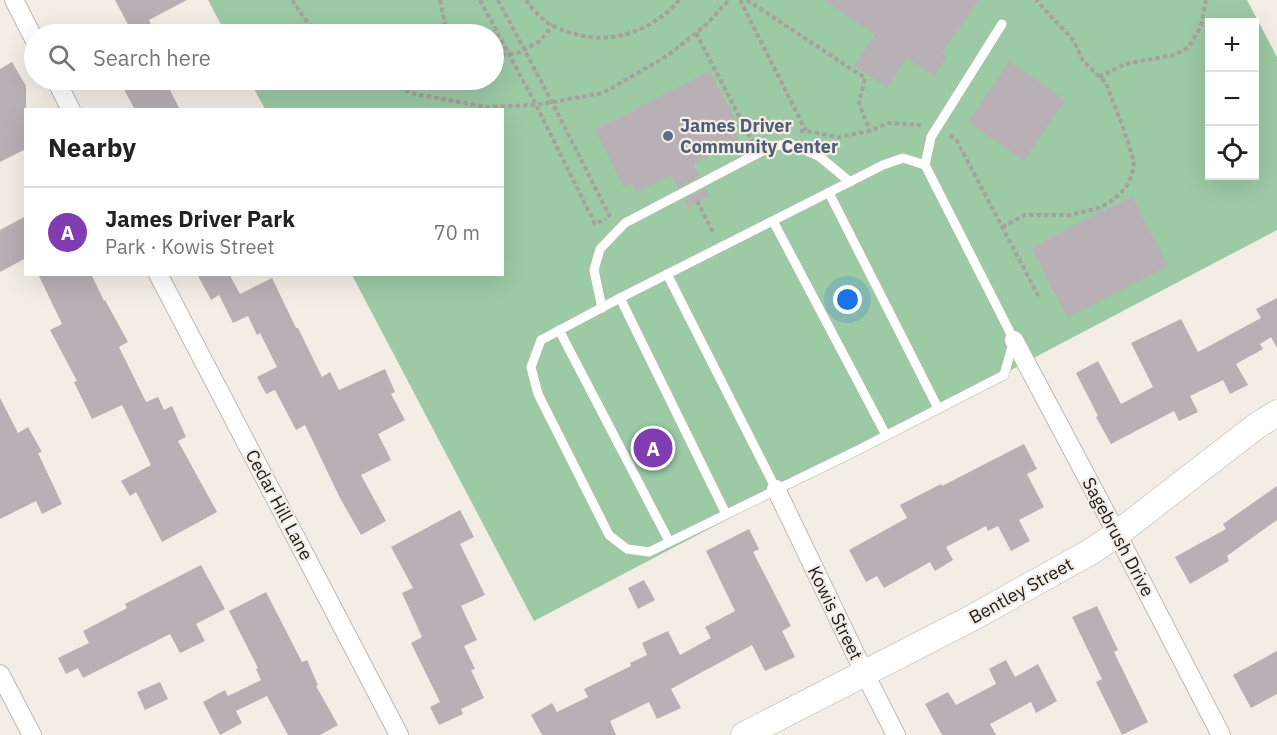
<!DOCTYPE html>
<html lang="en">
<head>
<meta charset="utf-8">
<style>
	body { margin:0; font-family:"IBM Plex Sans",sans-serif; background:#f2f2f2; color:#222 }
	.controls { position:absolute; right:18px; top:18px; display:grid; overflow:hidden; border-radius:0px; box-shadow:0 6px 24px #0002 }
	.controls button { width:54px; height:54px; display:grid; place-items:center; padding:0; border:0; border-bottom:2px solid #e0e0e0; background:#fff; color:#222; font:30px sans-serif }
	.you { position:absolute; left:848px; top:300px; width:21px; height:21px; margin:-15px; border:4px solid #fff; border-radius:50%; background:#1a73e8; box-shadow:0 0 0 9px #1a73e833 }
	.badge { display:grid; place-items:center; width:39px; height:39px; border-radius:50%; background:#813db0; color:#fff; font-size:20px; font-weight:700 }
	.pin { position:absolute; translate:-50% -50%; border:3px solid #fff; box-shadow:0 2px 6px #0006 }
	.list { margin:0; padding:0; list-style:none }
	h2 { display:flex; justify-content:space-between; align-items:center; height:78px; margin:0; padding:0 24px; font-size:26px }
	h2 small { font-size:20px; font-weight:400; color:#767676 }
	.list li { display:grid; grid-template-columns:39px 1fr auto; gap:18px; align-items:center; box-sizing:border-box; height:90px; padding:0 24px; border-top:2px solid #e0e0e0 }
	.list b { display:block; font-size:22px; white-space:nowrap }
	.list p { margin:0; font-size:20px; white-space:nowrap; color:#767676 }
	.list em { font-size:20px; font-style:normal; color:#767676 }
	.icon { flex:none; width:33px; height:33px; fill:none; stroke:currentColor; stroke-width:2; stroke-linecap:round; stroke-linejoin:round }
	.map { position:relative; flex:none; width:1277px; height:735px; overflow:hidden }
	.search { position:absolute; background:#fff; box-shadow:0 6px 24px #0002; left:24px; top:24px; width:480px; height:66px; display:flex; align-items:center; gap:15px; box-sizing:border-box; padding:0 21px; border-radius:33px; color:#767676; font-size:22px }
	.panel { position:absolute; background:#fff; box-shadow:0 6px 24px #0002; left:24px; top:108px; width:480px; height:168px; border-radius:0px }
	.map>svg:first-child { display:block }
</style>
</head>
<body>
<div class="map">
<svg width="1277" height="735" viewBox="0 0 1277 735">
	<rect width="100%" height="100%" fill="#f4ede6"/>
	<path fill="#9ccaa5" fill-rule="evenodd" d="M208,0h1039l30,57v173l-743,391 -182,-346 150,-1v-164l-237,-1 -16,-29h245v-46h-268zM1210,22h44v154h-44z"/>
	<g fill="#b8b0b5">
		<path d="M115,0h72l-38,20 7,14h-23z"/>
		<path d="M824,0h155l-37,53 5,4 -13,19 -27,-18 -20,30 -33,-23 21,-30z"/>
		<path d="M1009,61l56,39 -41,61 -56,-39z"/>
		<path d="M12,62l14,24v63l-26,13v-93z"/>
		<path d="M710,71l30,58 -5,2 4,9 -46,24 7,12 -22,12 -7,-13 -34,17 -4,-9 -9,4 -29,-57z"/>
		<path d="M119,80h46l15,30h-45z"/>
		<path d="M706,188l4,8 -22,11 -4,-7z"/>
		<path d="M1132,196l36,70 -101,52 -36,-70z"/>
		<path d="M26,216v42l-26,14v-42z"/>
		<path d="M38,274h53l13,27 1,-1 23,42 -9,5 27,55 12,-5 6,13 8,-4 14,31 -8,4 39,71 -55,30 -26,-50 -6,4 -9,-15 30,-16 -29,-60 -30,14 -18,-37 3,-1 -27,-51 12,-6z"/>
		<path d="M197,274h32l11,20 32,-16 24,50h2l24,49 8,-5 9,18 46,-21 10,23 -4,2 14,26 -27,14 13,26 -30,15 25,46 -25,14 -21,-37 -35,-73 -9,5 -21,-40 -9,4 -9,-17 20,-10 -17,-34 -3,2 -9,-19 -15,7 -14,-28 -8,5z"/>
		<path d="M1277,298v50l-6,-11 -11,7 3,5 -27,15 12,21 -18,9 -7,-14 -33,16 8,16 -19,9 -5,-10 -63,33 -15,-27 2,-1 -22,-43 22,-12 23,43 32,-17 -22,-44 50,-24 17,33 63,-34 -5,-9z"/>
		<path d="M0,398l18,35 10,-6 14,25 -4,1 24,51 -20,10 -6,-13 -36,18z"/>
		<path d="M1024,444l13,25 -10,5 17,33 -25,13 11,21 -19,10 -13,-25 -10,5 -2,-5 -40,21 7,13 -18,11 -5,-9 -46,26 -7,-12 -11,6 -17,-32 58,-32 -7,-13 41,-21 1,2z"/>
		<path d="M1277,486v34l-50,36 2,5 -39,23 -15,-27 51,-28 -3,-5z"/>
		<path d="M460,510l14,27 -14,7 25,51 -24,11 16,34 -13,6 11,23 -4,1 13,28 -23,11 2,5 -24,11 -9,-18 10,-5 -29,-59 11,-6 -20,-44 11,-5 -22,-41z"/>
		<path d="M749,529l10,20 -6,3 38,74 -9,5 13,26 -30,14 -13,-26 -81,44 10,19 -24,11 -8,-17 -39,19 6,14h-74l-11,-20 21,-12 5,9 31,-15 -4,-8 47,-23 -1,-3 17,-8 -5,-12 26,-12 12,24 31,-17 -6,-11 30,-16 -29,-60z"/>
		<path d="M201,565l24,44 -29,15 9,17 -25,12 -10,-19 -87,44 -5,-10 -12,6 -8,-16 31,-15 -6,-12 44,-23 -2,-4z"/>
		<path d="M644,580l11,20 -17,9 -10,-21z"/>
		<path d="M266,592l36,70 5,-2 11,25 -2,1 22,39 -18,10h-32l-21,-39 -31,15 6,12 -22,12 -17,-33 22,-12 3,6 33,-16 -5,-11 2,-1 -29,-57z"/>
		<path d="M1097,606l21,44 -4,2 34,70 -26,13 -26,-53 6,-3 -30,-62z"/>
		<path d="M1277,651v43l-26,14 -18,-33z"/>
		<path d="M1006,660l9,17 23,-13 19,37 -21,12 -5,-11 -41,22 6,11h-54l-17,-31 23,-12 8,13 40,-21 -7,-15z"/>
		<path d="M160,682l8,17 -23,11 -8,-18z"/>
	</g>
	<g fill="none" stroke-linecap="round" stroke-linejoin="round">
		<defs>
			<g id="lane">
				<path d="M903,158l22,7 89,175 -10,35 -148,76 -207,101 -22,-3 -18,-14 -71,-141 -7,-27 10,-27 79,-42 263,-133z"/>
				<path d="M925,165l6,-28 71,-113"/>
				<path d="M829,193l109,215"/>
				<path d="M773,221l113,214"/>
				<path d="M667,274l109,215"/>
				<path d="M620,298l106,216"/>
				<path d="M602,308l-8,-38 6,-21 25,-26 147,-77 19,-2 29,13 30,25"/>
				<path d="M559,330l110,211"/>
			</g>
			<g id="street">
				<path d="M14,0l20,39"/>
				<path d="M56,80l15,30"/>
				<path d="M158,274l241,461"/>
				<path d="M1014,340l103,194 104,201"/>
				<path d="M776,489l88,183 32,63"/>
				<path d="M0,674l32,61"/>
			</g>
			<path id="secondary" d="M744,735l226,-116 122,-68 25,-17 138,-107 22,-14"/>
		</defs>
		<use href="#lane" stroke="#beb7b1" stroke-width="10"/>
		<use href="#street" stroke="#beb7b1" stroke-width="20"/>
		<use href="#secondary" stroke="#beb7b1" stroke-width="27"/>
		<g stroke="#a6a19c" stroke-width="4" stroke-dasharray="4.5 3" stroke-linecap="butt">
			<path d="M292,0l16,23 12,11"/>
			<path d="M440,0l5,24 8,10"/>
			<path d="M480,0l56,105 59,119 11,-5"/>
			<path d="M498,0l54,102 58,115"/>
			<path d="M526,0c5,7 12,15 19,21 8,6 19,10 30,13 38,11 79,-4 104,-34"/>
			<path d="M740,0l66,131"/>
			<path d="M747,0l118,78 -6,25 11,28"/>
			<path d="M696,33l56,108"/>
			<path d="M494,56l24,-3 22,-12 13,-16"/>
			<path d="M1099,77l26,-13 49,-9 15,-8 12,-21 5,-26"/>
			<path d="M385,80l25,13 77,14 49,-2 67,-12 64,-37 39,-31 23,-25"/>
			<path d="M800,131h6l32,6 32,-6 18,-8 33,2"/>
			<path d="M950,135l7,6 83,158"/>
			<path d="M697,201l17,33"/>
			<path d="M1002,227l23,-12h45l29,-7 14,-8 8,-7 7,-9 4,-10 2,-12 -9,-29 -19,-50 -23,-22 -9,-20 -38,-41"/>
		</g>
		<use href="#lane" stroke="#fff" stroke-width="9"/>
		<use href="#street" stroke="#fff" stroke-width="18"/>
		<use href="#secondary" stroke="#fff" stroke-width="26"/>
	</g>
	<circle fill="#5c6f8a" stroke="#f4ede6" stroke-width="2" cx="668" cy="136" r="6"/>
	<g text-anchor="middle" stroke-width="4.5" stroke-linejoin="round" paint-order="stroke">
		<g font-size="18" font-weight="bold" fill="#4e5e75" stroke="#f4ede6" text-anchor="start">
			<text x="680" y="132">James Driver<tspan x="680" dy="21">Community Center</tspan></text>
		</g>
		<g font-size="18" fill="#1d1a18" stroke="#f4ede6">
			<text transform="translate(279 505) rotate(62)" y="6">Cedar Hill Lane</text>
			<text transform="translate(1118 537) rotate(62)" y="6">Sagebrush Drive</text>
			<text transform="translate(1021 591) rotate(-29)" y="6">Bentley Street</text>
			<text transform="translate(835 613) rotate(64)" y="6">Kowis Street</text>
		</g>
	</g>
</svg>
<div class="controls">
<button>+</button>
<button>−</button>
<button><svg class="icon" aria-label="locate" viewBox="0 0 24 24"><circle cx="12" cy="12" r="6"/><path d="M12 2v4M12 18v4M2 12h4M18 12h4"/></svg></button>
</div>
<div class="you"></div>
<div class="pin badge" style="left:653px;top:448px">A</div>
<div class="search"><svg class="icon" aria-label="search" viewBox="0 0 24 24"><circle cx="10" cy="10" r="6"/><path d="M15 15l6 6"/></svg>Search here</div>
<section class="panel">
<h2>Nearby<small></small></h2>
<ul class="list">
<li><span class="badge">A</span><div><b>James Driver Park</b><p>Park · Kowis Street</p></div><em>70 m</em></li>
</ul>
</section>
</div>
</body>
</html>
